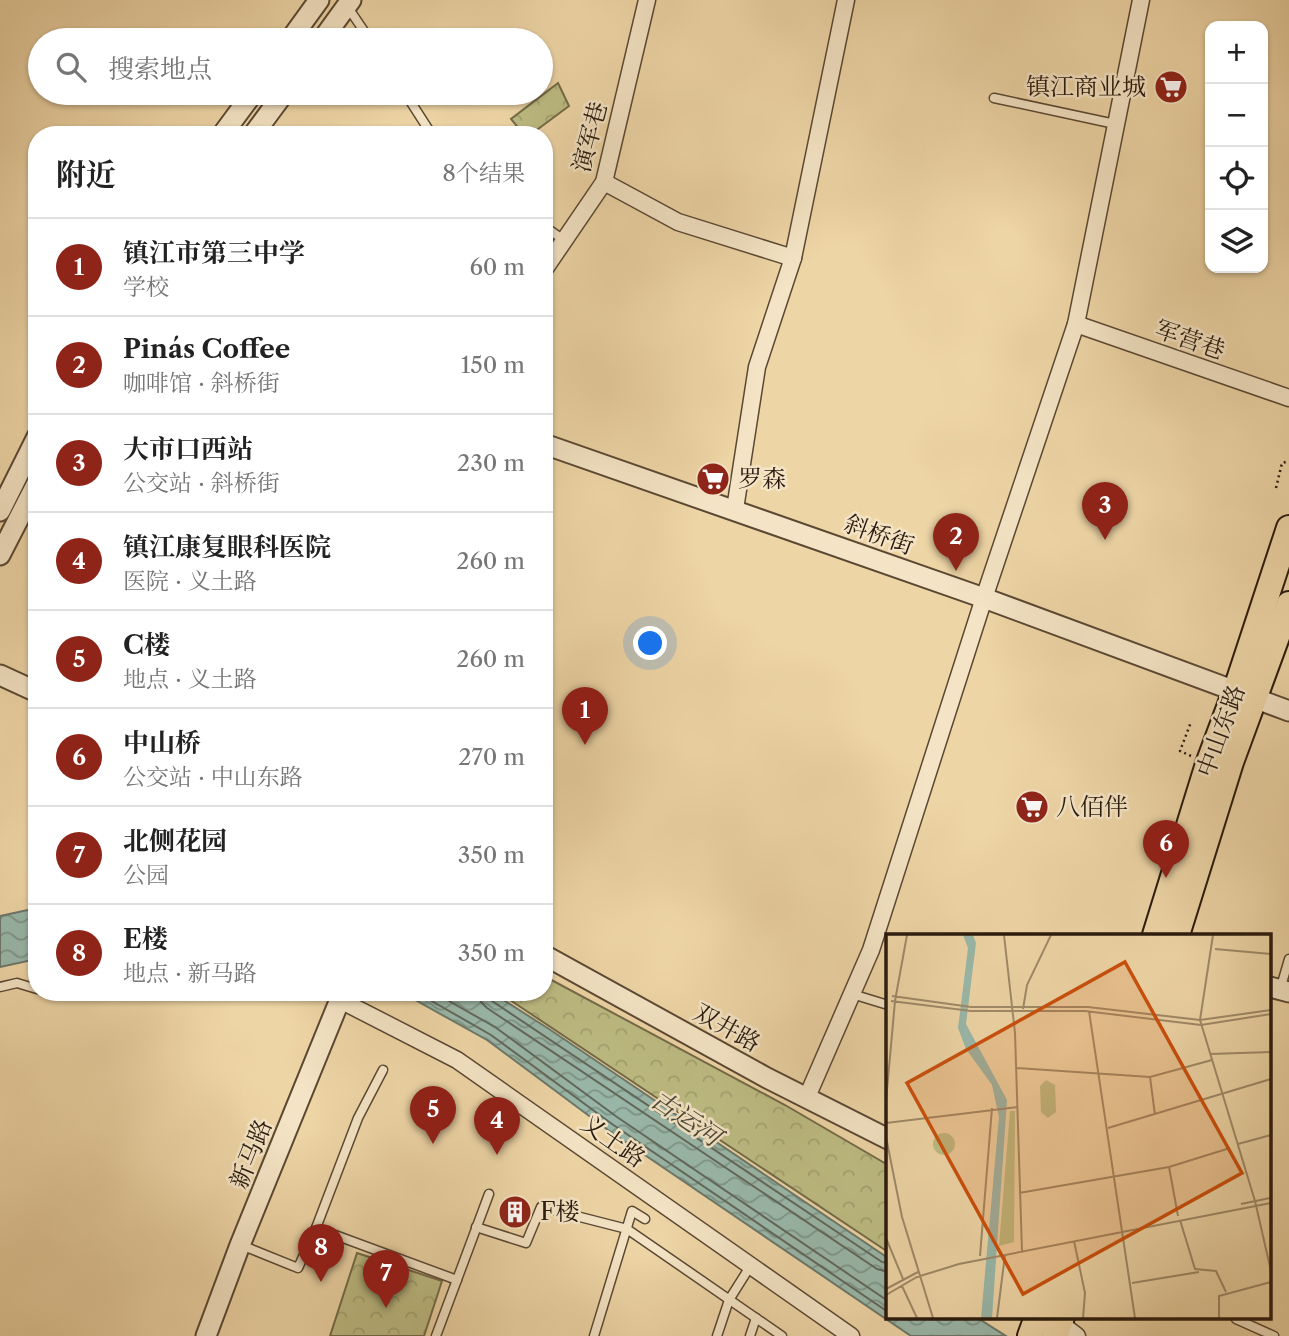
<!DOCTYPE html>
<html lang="zh">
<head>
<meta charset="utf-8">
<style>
	body { margin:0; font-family:"Libre Caslon Text","Noto Serif SC",serif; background:#f6f6f6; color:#222 }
	.controls { position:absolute; right:21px; top:21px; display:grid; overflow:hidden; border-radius:14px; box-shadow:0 2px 5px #0004 }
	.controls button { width:63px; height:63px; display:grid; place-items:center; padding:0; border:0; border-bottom:2px solid #e0e0e0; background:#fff; color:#222; font:35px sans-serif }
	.you { position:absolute; left:651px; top:644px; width:24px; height:24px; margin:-18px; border:5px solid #fff; border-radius:50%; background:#1a73e8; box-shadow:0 0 0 10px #1a73e833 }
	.badge { display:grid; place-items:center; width:46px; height:46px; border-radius:50%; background:#8f2418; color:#fff; font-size:23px; font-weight:700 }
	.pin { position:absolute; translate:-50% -58px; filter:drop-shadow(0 2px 4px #0008) }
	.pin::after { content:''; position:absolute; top:37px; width:24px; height:21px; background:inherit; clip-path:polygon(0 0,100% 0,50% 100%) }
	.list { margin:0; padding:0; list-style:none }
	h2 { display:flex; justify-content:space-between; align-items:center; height:91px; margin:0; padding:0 28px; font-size:30px }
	h2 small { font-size:23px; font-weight:400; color:#767676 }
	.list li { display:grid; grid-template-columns:46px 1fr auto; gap:21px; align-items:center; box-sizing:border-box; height:98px; padding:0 28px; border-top:2px solid #e0e0e0 }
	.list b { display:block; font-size:26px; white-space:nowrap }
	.list p { margin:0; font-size:23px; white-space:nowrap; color:#767676 }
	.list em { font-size:23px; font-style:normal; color:#767676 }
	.icon { flex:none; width:38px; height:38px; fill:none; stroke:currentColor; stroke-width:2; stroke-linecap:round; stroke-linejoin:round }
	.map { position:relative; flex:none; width:1289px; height:1336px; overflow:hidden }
	.search { position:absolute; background:#fff; box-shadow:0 2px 5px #0004; left:28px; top:28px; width:525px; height:77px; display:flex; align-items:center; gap:18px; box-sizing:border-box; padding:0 24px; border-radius:38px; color:#767676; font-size:26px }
	.panel { position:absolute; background:#fff; box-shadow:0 2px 5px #0004; left:28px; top:126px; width:525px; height:875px; border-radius:28px }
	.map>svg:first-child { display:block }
</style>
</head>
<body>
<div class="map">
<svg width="1289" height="1336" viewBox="0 0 1289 1336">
	<defs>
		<pattern id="forest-crowns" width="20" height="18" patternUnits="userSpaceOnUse" patternTransform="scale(1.75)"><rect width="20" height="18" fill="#bdbc83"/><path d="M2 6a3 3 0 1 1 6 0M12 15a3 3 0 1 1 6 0" fill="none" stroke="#a2a170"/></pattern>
		<pattern id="water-waves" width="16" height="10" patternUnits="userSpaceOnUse" patternTransform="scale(1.75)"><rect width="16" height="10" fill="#99b8aa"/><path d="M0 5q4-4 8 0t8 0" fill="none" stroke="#7d9589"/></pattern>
	</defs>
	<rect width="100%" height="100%" fill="#eed5a6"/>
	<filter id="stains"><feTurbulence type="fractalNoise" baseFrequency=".00286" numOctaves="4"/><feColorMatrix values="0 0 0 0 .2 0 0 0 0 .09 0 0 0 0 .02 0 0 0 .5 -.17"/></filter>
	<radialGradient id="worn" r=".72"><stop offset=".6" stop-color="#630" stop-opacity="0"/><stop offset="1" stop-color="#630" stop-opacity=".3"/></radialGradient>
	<g fill="url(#forest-crowns)" stroke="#736a48" stroke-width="2">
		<path d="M558,83l11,23 -39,29h-6l-13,-16z"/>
		<path d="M544,976l241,129 103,60v87l-390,-260h46z"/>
		<path d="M357,1253l85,28 -18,55h-94z"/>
	</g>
	<g fill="url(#water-waves)" stroke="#6c786b" stroke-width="2">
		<path d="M37,908v51l-37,8v-51z"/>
		<path d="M401,992h90l58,37 339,229v59h88l30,19h-95l-303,-206 -121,-90z"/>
	</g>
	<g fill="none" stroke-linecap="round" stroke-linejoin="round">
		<g stroke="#61685c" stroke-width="2">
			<path d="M416,992l75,43 121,89 276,188"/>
			<path d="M433,992l62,35 122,90 271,184"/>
			<path d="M479,992l2,10 6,6 390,261 11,3"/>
			<path d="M488,992l4,9 390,261 6,1"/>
		</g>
		<defs>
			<g id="service">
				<path d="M347,6l23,34"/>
				<path d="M405,93l27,42"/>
				<path d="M994,98l121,26"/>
				<path d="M544,226l21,15"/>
				<path d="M0,987l17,-4 20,6"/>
				<path d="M1280,990l9,-31"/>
				<path d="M852,994l36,11"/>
				<path d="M476,1227l50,16 15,-36 86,22 155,107"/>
				<path d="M316,1228l42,-110 25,-48"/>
				<path d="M241,1245l57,23 18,-40 141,52"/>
				<path d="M1236,1319l38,17"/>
				<path d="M436,1336l53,-142"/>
				<path d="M594,1336l38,-125 13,8"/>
				<path d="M717,1336l12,-36 22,-35"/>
				<path d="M750,1336l6,-18"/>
			</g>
			<g id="minor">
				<path d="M604,182l74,40 115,36"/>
				<path d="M544,270l60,-88 43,-182"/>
				<path d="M1076,324l213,74"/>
				<path d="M735,509l22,-142 36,-109 53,-258"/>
				<path d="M340,1000l117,60 394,276"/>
				<path d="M807,1097l64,-147 113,-352 92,-274 65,-324"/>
				<path d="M1060,1323l17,13"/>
			</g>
			<g id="tertiary">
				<path d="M290,40l29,-40"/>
				<path d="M322,40l29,-40"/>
				<path d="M222,135l31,-42"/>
				<path d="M253,135l31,-42"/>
				<path d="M544,444l440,154 305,113"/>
				<path d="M0,511l37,-74"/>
				<path d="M0,555l37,-72"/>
				<path d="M0,675l37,17"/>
				<path d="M544,955l223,123 121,61"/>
				<path d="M1270,987l19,5"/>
				<path d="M206,1336l34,-91 103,-253"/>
			</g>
			<g id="primary">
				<path d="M1155,935l53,-171 28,-75 53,-161"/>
				<path d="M1177,935l54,-173 58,-158"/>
				<path d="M1030,1336l7,-19"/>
				<path d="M1055,1336l7,-19"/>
			</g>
		</defs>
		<use href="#service" stroke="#5a4833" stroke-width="11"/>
		<use href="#minor" stroke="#5a4833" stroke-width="19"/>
		<use href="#tertiary" stroke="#5a4833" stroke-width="23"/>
		<use href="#primary" stroke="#29190d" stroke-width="28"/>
		<g stroke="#29190d" stroke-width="2.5" stroke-dasharray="2 3.5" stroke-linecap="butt">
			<path d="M1276,488l6,-25 7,-2"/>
			<path d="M1191,756l-11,-5 11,-29"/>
		</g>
		<use href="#service" stroke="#f4e4c5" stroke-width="8"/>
		<use href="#minor" stroke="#f4e4c5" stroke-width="16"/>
		<use href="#tertiary" stroke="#f4e4c5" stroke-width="19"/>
		<use href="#primary" stroke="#eed5a6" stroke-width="24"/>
	</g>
	<defs>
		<symbol id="supermarket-disc" viewBox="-11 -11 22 22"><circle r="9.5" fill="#8f2418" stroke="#f4e4c5"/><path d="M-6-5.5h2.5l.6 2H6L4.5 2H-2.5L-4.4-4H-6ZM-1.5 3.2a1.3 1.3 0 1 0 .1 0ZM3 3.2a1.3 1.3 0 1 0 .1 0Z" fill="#fff"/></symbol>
		<symbol id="building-disc" viewBox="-11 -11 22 22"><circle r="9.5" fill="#8f2418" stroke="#f4e4c5"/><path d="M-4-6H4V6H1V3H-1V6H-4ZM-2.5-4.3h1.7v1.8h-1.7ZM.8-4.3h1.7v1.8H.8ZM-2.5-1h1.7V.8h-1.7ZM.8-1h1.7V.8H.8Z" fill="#fff"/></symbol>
	</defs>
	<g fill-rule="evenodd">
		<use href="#supermarket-disc" x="1152" y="68" width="38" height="38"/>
		<use href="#supermarket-disc" x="694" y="460" width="38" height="38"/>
		<use href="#supermarket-disc" x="1013" y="788" width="38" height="38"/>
		<use href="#building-disc" x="496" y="1193" width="38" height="38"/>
	</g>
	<g text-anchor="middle" stroke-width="5" stroke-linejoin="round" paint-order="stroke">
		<g font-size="24" fill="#29190d" stroke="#f4e4c5" text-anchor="start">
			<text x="1146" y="95" text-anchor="end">镇江商业城</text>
			<text x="738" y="487">罗森</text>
			<text x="1056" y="815">八佰伴</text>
			<text x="540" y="1220">F楼</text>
		</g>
		<g font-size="24" fill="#29190d" stroke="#f4e4c5">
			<text transform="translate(590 137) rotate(-75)" y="8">演军巷</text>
			<text transform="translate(1190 340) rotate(19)" y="8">军营巷</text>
			<text transform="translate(879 535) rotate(20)" y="8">斜桥街</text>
			<text transform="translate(1221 731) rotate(-70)" y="8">中山东路</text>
			<text transform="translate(727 1028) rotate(29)" y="8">双井路</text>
			<text transform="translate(613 1141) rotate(35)" y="8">义土路</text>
			<text transform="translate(251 1154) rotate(-68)" y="8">新马路</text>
		</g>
		<g font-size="26" font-style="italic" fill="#4b493c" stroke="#f4e4c5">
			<text transform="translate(686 1118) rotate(34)" y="9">古运河</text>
		</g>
	</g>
	<g transform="translate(886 934)">
		<rect width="385" height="385" fill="#eed5a6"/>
		<path d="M160,146l9,5 1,27 -8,6 -7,-6 -1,-26z" fill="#bdbc83"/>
		<path d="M124,177h5l-1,131 -15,4zM47 210a11 11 0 1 1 22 0a11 11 0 1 1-22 0Z" fill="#bdbc83"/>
		<path d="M77,1h10l3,8 -10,81 41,76 -15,218h-11l18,-201 -7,-32 -26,-36 -8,-21 10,-80z" fill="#99b8aa"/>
		<path fill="none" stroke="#9f8a69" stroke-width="2" d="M118,1l11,98 7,218M327,1l-13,85 55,181 16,70M329,15l56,5M6,62l79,11h117l112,13 71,-10M5,67l80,10h114l116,14 70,-11M137,75l4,-24 24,-50M203,77l46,307M324,120l61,-2M131,134l133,9 62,-17M264,143l5,38M0,167l9,-100 12,-66M0,189l132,-16M222,194l163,-49M0,203l16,80 31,101M352,210l33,-9M283,233l9,49M133,259l150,-26 61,-19M355,270l29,-6M294,286l15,49 21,2 10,21M0,304l17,41M188,307l11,52 -2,25M94,322l12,-148M246,349l67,-11M16,352l15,32M0,355l32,-17M0,361l31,-18 42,-13 312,-61M111,384l8,-63M333,384v-22l52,-14"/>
		<path fill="#cb4f0c" fill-opacity="0.15" stroke="#cb4f0c" stroke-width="3.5" d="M239,28l117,211 -219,121 -116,-211z"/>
		<rect width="385" height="385" fill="none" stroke="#29190d" stroke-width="3.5"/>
	</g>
	<rect width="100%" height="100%" filter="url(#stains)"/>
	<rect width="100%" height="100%" fill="url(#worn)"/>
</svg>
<div class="controls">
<button>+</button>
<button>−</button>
<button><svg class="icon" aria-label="locate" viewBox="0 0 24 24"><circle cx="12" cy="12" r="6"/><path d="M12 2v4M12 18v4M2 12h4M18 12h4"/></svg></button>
<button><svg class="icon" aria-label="layers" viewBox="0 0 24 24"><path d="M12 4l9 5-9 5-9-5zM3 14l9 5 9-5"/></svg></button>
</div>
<div class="you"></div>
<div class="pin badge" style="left:585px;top:745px">1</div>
<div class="pin badge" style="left:956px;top:571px">2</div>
<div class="pin badge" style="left:1105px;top:540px">3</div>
<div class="pin badge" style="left:497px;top:1155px">4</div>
<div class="pin badge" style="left:433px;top:1144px">5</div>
<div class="pin badge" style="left:1166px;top:878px">6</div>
<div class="pin badge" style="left:386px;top:1308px">7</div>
<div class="pin badge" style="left:321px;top:1282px">8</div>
<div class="search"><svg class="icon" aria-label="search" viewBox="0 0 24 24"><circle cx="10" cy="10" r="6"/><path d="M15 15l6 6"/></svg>搜索地点</div>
<section class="panel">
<h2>附近<small>8个结果</small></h2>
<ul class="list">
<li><span class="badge">1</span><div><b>镇江市第三中学</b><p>学校</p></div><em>60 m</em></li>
<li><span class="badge">2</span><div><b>Pinás Coffee</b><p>咖啡馆 · 斜桥街</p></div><em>150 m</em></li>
<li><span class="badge">3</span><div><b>大市口西站</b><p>公交站 · 斜桥街</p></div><em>230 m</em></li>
<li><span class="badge">4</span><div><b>镇江康复眼科医院</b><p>医院 · 义土路</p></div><em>260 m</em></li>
<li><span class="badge">5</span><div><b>C楼</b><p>地点 · 义土路</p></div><em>260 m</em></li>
<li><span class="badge">6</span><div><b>中山桥</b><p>公交站 · 中山东路</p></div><em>270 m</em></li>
<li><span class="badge">7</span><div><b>北侧花园</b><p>公园</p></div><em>350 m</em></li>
<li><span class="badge">8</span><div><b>E楼</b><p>地点 · 新马路</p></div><em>350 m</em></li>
</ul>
</section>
</div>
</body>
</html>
